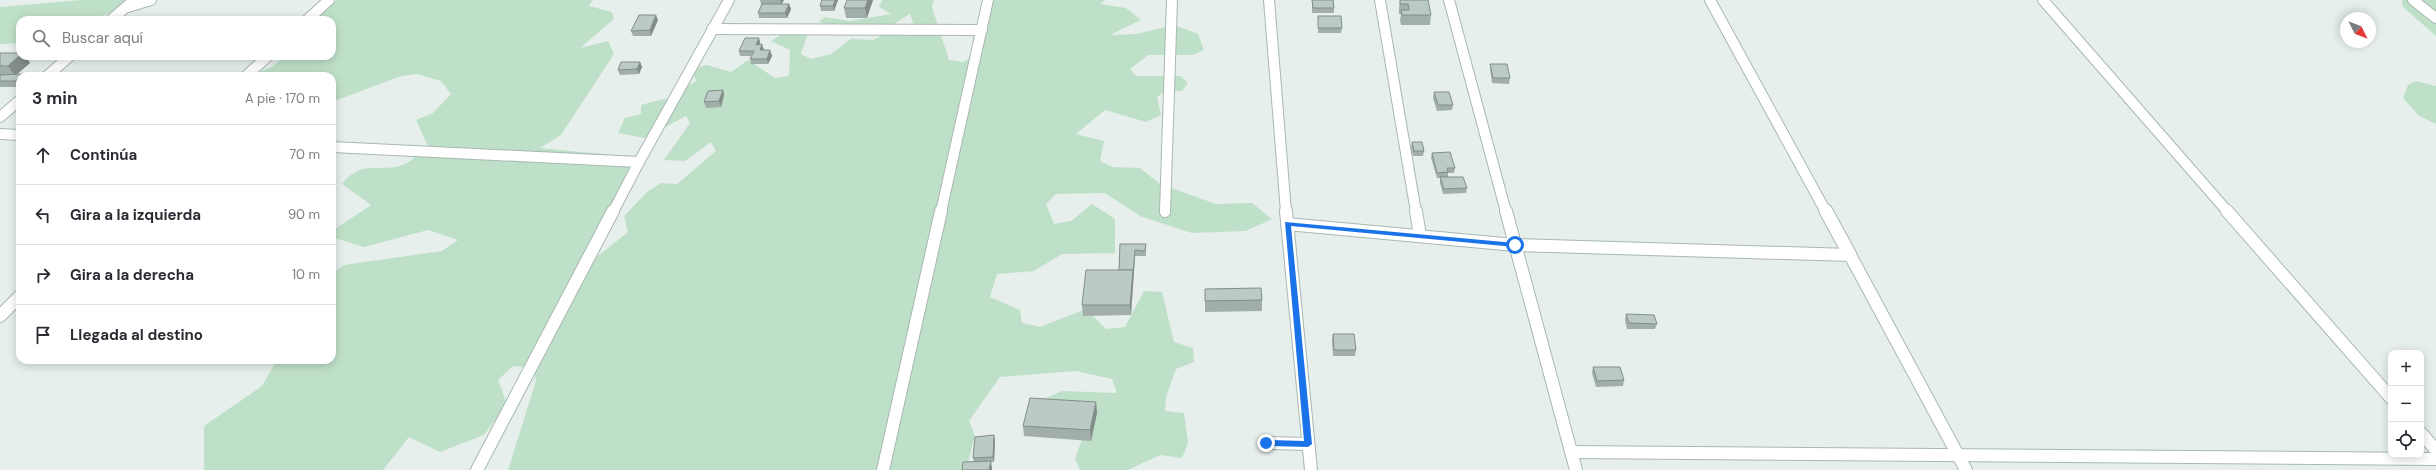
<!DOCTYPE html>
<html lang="es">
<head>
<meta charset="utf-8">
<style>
	body { margin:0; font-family:"DM Sans",sans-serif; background:#f2f2f3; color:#2b2b33 }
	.controls { position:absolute; right:12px; bottom:12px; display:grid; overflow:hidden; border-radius:8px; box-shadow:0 2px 10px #0003 }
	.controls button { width:36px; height:36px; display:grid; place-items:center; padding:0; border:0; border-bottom:1px solid #e1e1e2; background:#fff; color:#2b2b33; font:20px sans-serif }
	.compass { position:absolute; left:2340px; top:12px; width:36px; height:36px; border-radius:50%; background:#fff; box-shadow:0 2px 10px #0003; rotate:132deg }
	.stop { position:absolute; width:12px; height:12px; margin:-9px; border:3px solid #1a73e8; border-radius:50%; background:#fff }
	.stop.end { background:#1a73e8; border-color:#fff; box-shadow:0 1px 4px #0008 }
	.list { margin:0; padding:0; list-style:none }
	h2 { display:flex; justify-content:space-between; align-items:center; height:52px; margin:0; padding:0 16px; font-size:17px }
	h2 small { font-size:13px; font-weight:400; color:#7c7c81 }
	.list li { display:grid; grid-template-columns:26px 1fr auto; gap:12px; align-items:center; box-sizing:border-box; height:60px; padding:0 16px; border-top:1px solid #e1e1e2 }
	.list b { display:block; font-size:15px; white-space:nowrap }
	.list em { font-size:13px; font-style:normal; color:#7c7c81 }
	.icon { flex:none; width:22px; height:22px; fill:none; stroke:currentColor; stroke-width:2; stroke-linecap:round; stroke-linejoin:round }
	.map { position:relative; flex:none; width:2436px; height:470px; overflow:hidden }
	.search { position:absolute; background:#fff; box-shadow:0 2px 10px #0003; left:16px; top:16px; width:320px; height:44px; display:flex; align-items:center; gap:10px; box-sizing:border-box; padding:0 14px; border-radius:12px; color:#7c7c81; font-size:15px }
	.panel { position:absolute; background:#fff; box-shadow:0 2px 10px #0003; left:16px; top:72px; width:320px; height:292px; border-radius:12px }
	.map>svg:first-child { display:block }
</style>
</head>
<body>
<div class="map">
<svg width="2436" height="470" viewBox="0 0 2436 470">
	<rect width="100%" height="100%" fill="#e6efeb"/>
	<g fill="#bfe0c8">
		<path d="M82,0h63l-54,20h-71v23l-20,1v-37z"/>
		<path d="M337,0h256l-4,6 23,6 2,7 -34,29 28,-7 6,13 -53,81 -21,13 93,9 -40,103 35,-28 -4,-16 23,-24 14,-9 16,1 39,-33 -5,-9 -26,19 -21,-1 26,-37 -4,-7 -41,22 -27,-5 7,-15 16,-4v-9l30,-8 25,-16 -4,-12 15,-4 24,7 17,-12 27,18 14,-2 1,-26 -19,-9 21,-13 16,5 -7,21 10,5 20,-5 20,-15 22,1 17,-9 15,5 11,-4 -6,-18 -16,10 -37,7 -38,-9 5,-5 26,4 41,-7 -12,-7 3,-7h52l-2,7 17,53 14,2 12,-6 9,-56h121l-5,4 26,4 15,12 -31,15 26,-1 38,-9 24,9 6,16 -11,5h-45l-18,14 6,7h45l7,7 -6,8 -15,-1 -10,7 4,18 -15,7 -41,-12 -29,24 28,7 -4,20 12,6 28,1 20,16 56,20 36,-1 20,16 -26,12 -54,2 -52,-17 -35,-23 -49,1 -10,10 8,20 17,-3 21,-17 23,15v34l-53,1 -28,17 -37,3 -7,23 30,13 2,13 18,4 46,-18 20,20 19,-2 19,-36 18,1 12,50 19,6 1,14 -18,7 -10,28 -1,14 19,2 4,30 -6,15 -22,-3 -32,15h-48l-5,-11 15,-43 -46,-17 18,-8 55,2 -5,-14 -36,-8 -76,6 -31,44 6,15 -9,34h-458l28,-89 -3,-13 -20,-2 -15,14 9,24 -23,31 -44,17 -31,-15 -26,33h-179v-44l58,-40 15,-26h55v-86l12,-9 98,-14 16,-11 -30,-10 -64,17 -32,-10v-6l39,-26 -29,-21c19,-24 33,-12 58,-18 9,-2 20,-14 28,-20l-12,-26 17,-7 18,-19 -10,-13 -24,-7 -16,2 -69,26v-26h-83l23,-9 11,-10 -2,-1h51v-36h-25z"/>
		<path d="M2402,0h34v36l-33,-29z"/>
		<path d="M2416,81l20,5v38l-17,-8 -16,-18 5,-13z"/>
	</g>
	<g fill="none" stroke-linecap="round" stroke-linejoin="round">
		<defs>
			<g id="service-far1">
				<path d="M1269,0l17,212"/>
				<path d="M1380,0l36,212"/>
				<path d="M1449,0l57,212"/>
				<path d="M2043,0l185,212"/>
				<path d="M2413,0l23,18"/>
				<path d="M128,7l23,-7"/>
				<path d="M111,20l23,-20"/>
				<path d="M307,20l22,-20"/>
				<path d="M712,29l270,1"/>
				<path d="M47,76l23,-20"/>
				<path d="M246,76l22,-20"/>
				<path d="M0,117l20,-17"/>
				<path d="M0,134l20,1"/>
				<path d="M332,147l307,15 -26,50"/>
				<path d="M941,212l47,-212"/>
				<path d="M1165,212l7,-212"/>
			</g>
			<g id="service">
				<path d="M1286,211l25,259"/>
				<path d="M1416,211l4,25"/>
				<path d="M1506,211l70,259"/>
				<path d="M2227,211l164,187"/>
				<path d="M1287,224l228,21 335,10 116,215"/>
				<path d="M0,316l20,-20"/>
				<path d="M2421,433l15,17"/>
				<path d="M1266,443l42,1"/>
				<path d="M1571,452l865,7"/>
				<path d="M477,470l136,-259"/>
				<path d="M883,470l58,-259"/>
			</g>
			<g id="minor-far1">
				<path d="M1710,0l116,212"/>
				<path d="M639,162l90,-162"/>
			</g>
			<path id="minor" d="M1826,211l24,44"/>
		</defs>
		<use href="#service-far1" stroke="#a8b8b2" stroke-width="12"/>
		<use href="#service" stroke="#a8b8b2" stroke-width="14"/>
		<use href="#minor-far1" stroke="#a8b8b2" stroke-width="12"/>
		<use href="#minor" stroke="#a8b8b2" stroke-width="15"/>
		<use href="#service-far1" stroke="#fff" stroke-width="10"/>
		<use href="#service" stroke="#fff" stroke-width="12"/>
		<use href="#minor-far1" stroke="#fff" stroke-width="10"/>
		<use href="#minor" stroke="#fff" stroke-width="13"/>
	</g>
	<g fill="#a1aea9">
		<path d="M760,0h24l-2,4h7l2,5 -4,9h-28l-1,-5 4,-9h-1z"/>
		<path d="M838,0l-4,11h-13l-1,-5z"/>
		<path d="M873,0l-6,18h-21l-2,-10z"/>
		<path d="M1312,0l22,8v5h-22z"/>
		<path d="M1400,0l31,15 -1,10h-29l-1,-5 1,-6h-2v-5z"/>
		<path d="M1318,16l24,12 -1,5h-23z"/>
		<path d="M658,20l-7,16h-18l-2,-5z"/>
		<path d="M759,38l1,5 -1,2 5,5h-1h7l2,6 -4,8h-17l-1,-5 1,-3h-11l-1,-5z"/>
		<path d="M0,53l30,10 -14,12 4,1v10l-1,1h-19z"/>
		<path d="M640,62l2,5 -3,7 -19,1 -2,-5z"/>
		<path d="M1490,64l20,14 -1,6 -17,-1 -2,-14z"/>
		<path d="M723,90l1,5 -3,12 -15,1 -2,-6z"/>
		<path d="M1434,92l19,13 -1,5 -15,1 -4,-13z"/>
		<path d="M1412,142l12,9 -1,5h-10l-2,-8z"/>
		<path d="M1432,153l23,15 -1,5h-6v4l19,11 -1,5 -23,1 -3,-11v-5h-3l-6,-20z"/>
		<path d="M1120,244h26v12h-11l-4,59 -48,1 -1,-11 37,-35z"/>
		<path d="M1205,289l57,11v11l-57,1z"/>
		<path d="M1626,314l31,10 -2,5h-28l-2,-9z"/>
		<path d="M1333,334l23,16 -1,6h-22l-1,-16z"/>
		<path d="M1593,367l31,13 -1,6 -27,1 -4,-14z"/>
		<path d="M1096,402l1,11 -6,28 -67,-5 -1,-10z"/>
		<path d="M994,435l1,6 -1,21h-3l1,8 -18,-9 -1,-3z"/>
	</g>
	<g fill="#838d89">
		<path d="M780,0h4l-3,4z"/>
		<path d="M835,0h3l-4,11 -1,-5z"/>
		<path d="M868,0h5l-6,18 -2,-10z"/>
		<path d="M789,4l2,5 -4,9 -2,-5z"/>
		<path d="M656,15l2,5 -7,16 -1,-6z"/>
		<path d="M759,38l1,5 -3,7 -1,-5z"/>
		<path d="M762,44l2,6 -3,6 -1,-6z"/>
		<path d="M770,50l2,6 -4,8 -1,-5z"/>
		<path d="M20,55v1h6l4,7 -15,13 -7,-10z"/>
		<path d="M640,62l2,5 -3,7 -2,-5z"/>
		<path d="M20,77v9l-1,1 -4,-6z"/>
		<path d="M723,90l1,5 -3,12 -2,-6z"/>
		<path d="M1135,250v6l-4,59 -1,-10z"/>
		<path d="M1096,402l1,11 -6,28 -1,-11z"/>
		<path d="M994,435l1,6 -1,21 -1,-5z"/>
		<path d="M991,461l1,9h-3z"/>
	</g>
	<g fill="#bbcac4" stroke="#838d89">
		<path d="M822,0h13l-2,6h-13z"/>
		<path d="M847,0h21l-3,8h-21z"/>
		<path d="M1312,0h21l1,8h-21z"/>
		<path d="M1400,0h28l3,15h-29l-1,-5h8l-1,-6h-8z"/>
		<path d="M762,4h27l-4,9h-27z"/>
		<path d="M639,15h17l-6,15 -19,1z"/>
		<path d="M1318,16h23l1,12h-24z"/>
		<path d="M745,38h14l-3,7 6,-1 -2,6h10l-3,9h-17l4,-8h-15z"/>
		<path d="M0,53h20v2l-12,11h-8z"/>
		<path d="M621,62h19l-3,7 -19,1z"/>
		<path d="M1490,64h17l3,14h-17z"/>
		<path d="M23,74l-1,2h-2v1l-5,4h-15v-6z"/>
		<path d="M723,90l-4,11 -15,1 4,-11z"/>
		<path d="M1434,92h15l4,13h-15z"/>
		<path d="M1412,142h10l2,9h-10z"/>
		<path d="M1450,152l5,16h-8l1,4 -11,1 -5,-20z"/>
		<path d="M1440,177h23l4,11 -23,1z"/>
		<path d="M1120,244h26l-1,7 -10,-1 -2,25v-5h-14z"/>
		<path d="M1086,270h47l-3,35h-48z"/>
		<path d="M1261,288l1,12 -57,1v-12z"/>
		<path d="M1626,314l28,1 3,9 -28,-1z"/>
		<path d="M1333,334h21l2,16h-22z"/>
		<path d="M1593,367h27l4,13 -27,1z"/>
		<path d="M1030,398l66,4 -6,28 -67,-4z"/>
		<path d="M994,435l-1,22 -20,1 2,-21z"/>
		<path d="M991,461l-2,9h-27l1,-8z"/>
	</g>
	<path fill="#1a73e8" d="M1285,222l230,21 3,2 -3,2 -224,-21 21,218 -4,3 -42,-1 -4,-3 4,-3 38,1z"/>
</svg>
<div class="controls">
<button>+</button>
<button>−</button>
<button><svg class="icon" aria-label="locate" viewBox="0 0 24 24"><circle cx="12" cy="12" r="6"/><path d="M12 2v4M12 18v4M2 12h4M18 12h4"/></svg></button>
</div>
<svg class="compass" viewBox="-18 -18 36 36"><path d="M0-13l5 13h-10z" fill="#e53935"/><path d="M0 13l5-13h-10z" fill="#7c7c81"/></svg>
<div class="stop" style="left:1515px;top:245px"></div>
<div class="stop end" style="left:1266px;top:443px"></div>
<div class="search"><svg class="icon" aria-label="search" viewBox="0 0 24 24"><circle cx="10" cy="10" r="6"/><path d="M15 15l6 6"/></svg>Buscar aquí</div>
<section class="panel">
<h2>3 min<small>A pie · 170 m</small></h2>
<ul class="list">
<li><svg class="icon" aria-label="ahead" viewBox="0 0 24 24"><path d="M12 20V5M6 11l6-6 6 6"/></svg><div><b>Continúa</b></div><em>70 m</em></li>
<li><svg class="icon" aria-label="left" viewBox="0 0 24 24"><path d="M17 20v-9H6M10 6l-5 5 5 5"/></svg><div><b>Gira a la izquierda</b></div><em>90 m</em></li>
<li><svg class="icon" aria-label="right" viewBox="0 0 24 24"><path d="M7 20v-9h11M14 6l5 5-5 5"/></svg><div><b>Gira a la derecha</b></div><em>10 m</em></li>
<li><svg class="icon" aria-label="arrive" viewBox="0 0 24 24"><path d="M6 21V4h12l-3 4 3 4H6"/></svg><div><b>Llegada al destino</b></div></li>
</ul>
</section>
</div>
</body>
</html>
